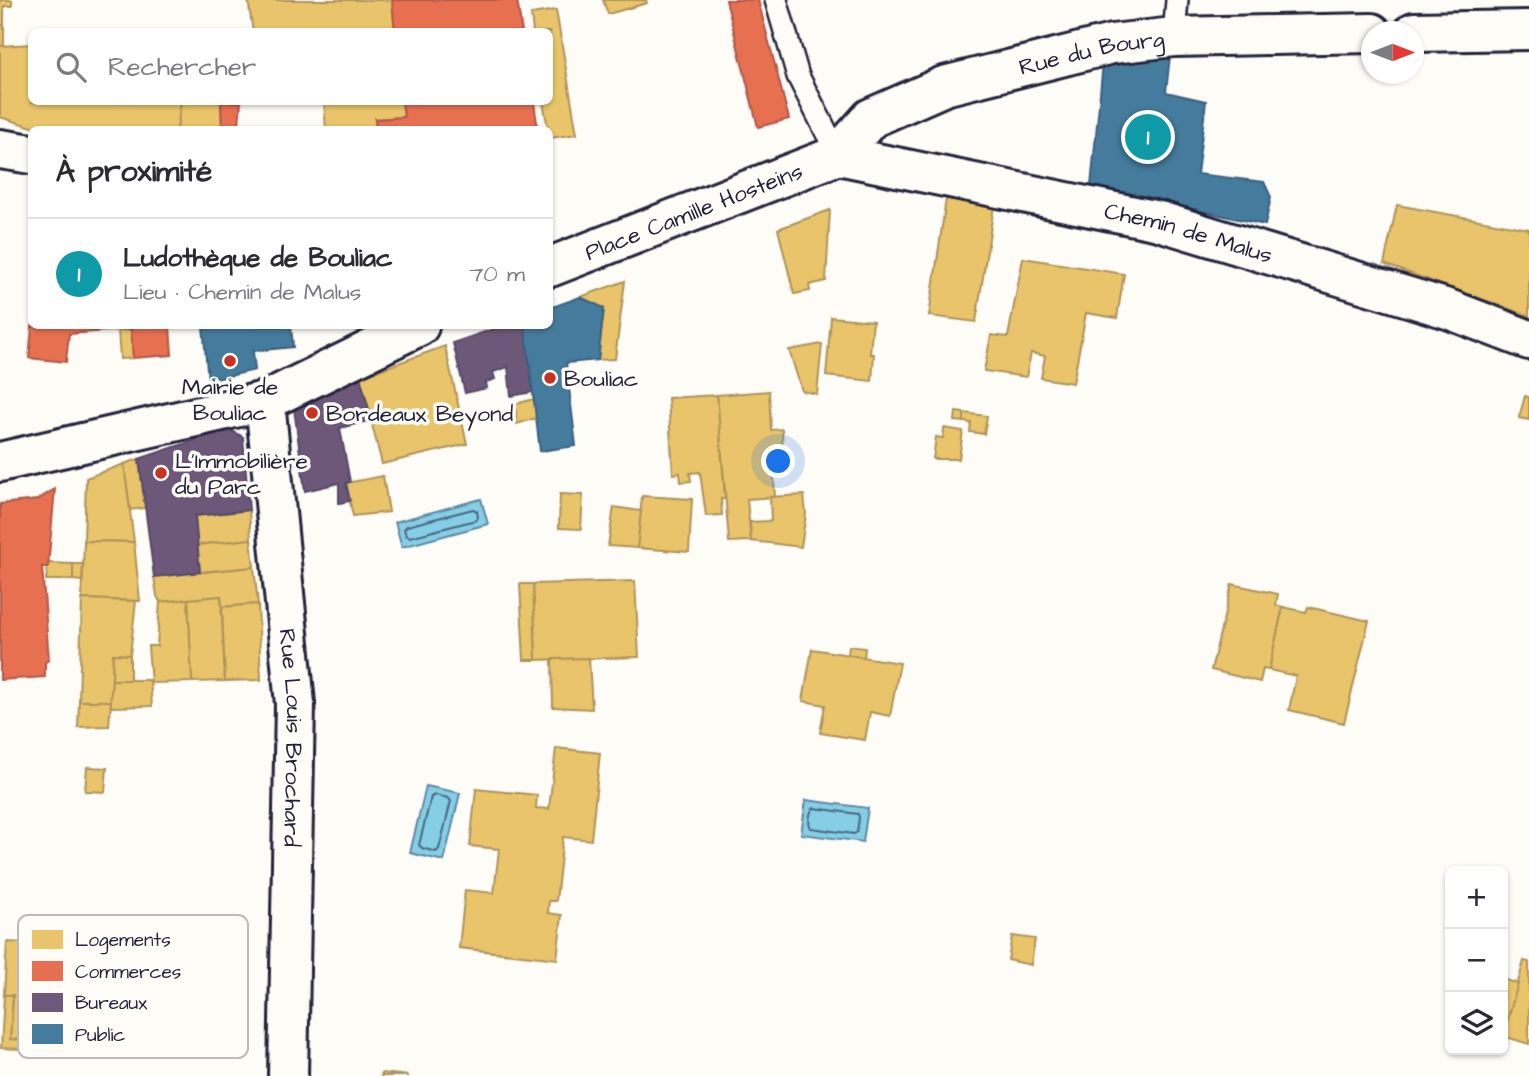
<!DOCTYPE html>
<html lang="fr">
<head>
<meta charset="utf-8">
<style>
	body { margin:0; font-family:"Architects Daughter",sans-serif; background:#f2f2f3; color:#2b2b33 }
	.controls { position:absolute; right:21px; bottom:21px; display:grid; overflow:hidden; border-radius:10px; box-shadow:0 2px 5px #0004 }
	.controls button { width:63px; height:63px; display:grid; place-items:center; padding:0; border:0; border-bottom:2px solid #e1e1e2; background:#fff; color:#2b2b33; font:35px sans-serif }
	.compass { position:absolute; left:1361px; top:21px; width:63px; height:63px; border-radius:50%; background:#fff; box-shadow:0 2px 5px #0004; rotate:90deg }
	.you { position:absolute; left:779px; top:462px; width:24px; height:24px; margin:-18px; border:5px solid #fff; border-radius:50%; background:#1a73e8; box-shadow:0 0 0 10px #1a73e833 }
	.badge { display:grid; place-items:center; width:46px; height:46px; border-radius:50%; background:#1a73e8; color:#fff; font-size:23px; font-weight:700 }
	.pin { position:absolute; translate:-50% -50%; border:4px solid #fff; box-shadow:0 2px 7px #0006 }
	.list { margin:0; padding:0; list-style:none }
	h2 { display:flex; justify-content:space-between; align-items:center; height:91px; margin:0; padding:0 28px; font-size:30px }
	h2 small { font-size:23px; font-weight:400; color:#7c7c81 }
	.list li { display:grid; grid-template-columns:46px 1fr auto; gap:21px; align-items:center; box-sizing:border-box; height:112px; padding:0 28px; border-top:2px solid #e1e1e2 }
	.list b { display:block; font-size:26px; white-space:nowrap }
	.list p { margin:0; font-size:23px; white-space:nowrap; color:#7c7c81 }
	.list em { font-size:23px; font-style:normal; color:#7c7c81 }
	.icon { flex:none; width:38px; height:38px; fill:none; stroke:currentColor; stroke-width:2; stroke-linecap:round; stroke-linejoin:round }
	.map { position:relative; flex:none; width:1529px; height:1076px; overflow:hidden }
	.search { position:absolute; background:#fff; box-shadow:0 2px 5px #0004; left:28px; top:28px; width:525px; height:77px; display:flex; align-items:center; gap:18px; box-sizing:border-box; padding:0 24px; border-radius:10px; color:#7c7c81; font-size:26px }
	.panel { position:absolute; background:#fff; box-shadow:0 2px 5px #0004; left:28px; top:126px; width:525px; height:203px; border-radius:10px }
	.map>svg:first-child { display:block }
</style>
</head>
<body>
<div class="map">
<svg width="1529" height="1076" viewBox="0 0 1529 1076">
	<rect width="100%" height="100%" fill="#fdfcf7"/>
	<filter id="ink" filterUnits="userSpaceOnUse"><feTurbulence type="fractalNoise" baseFrequency=".0143" numOctaves="2"/><feDisplacementMap in="SourceGraphic" scale="14" xChannelSelector="R" yChannelSelector="G"/><feConvolveMatrix kernelMatrix="1 2 1 2 8 2 1 2 1" color-interpolation-filters="sRGB"/></filter>
	<g filter="url(#ink)">
		<g fill="#85cee6" stroke="#5d89a2" stroke-width="2">
			<path d="M481,499l7,25 -86,23 -7,-25z"/>
			<path d="M426,786l34,7 -16,68 -34,-8z"/>
			<path d="M806,800l62,8 -5,34 -62,-8z"/>
		</g>
		<g fill="#e9c46a" stroke="#ad935c" stroke-width="2">
			<path d="M0,0h12v6h-8v19h-4z"/>
			<path d="M248,0h144l3,32h-142z"/>
			<path d="M603,0h43l1,3 -39,11z"/>
			<path d="M556,10l21,124 -27,4 -7,-36h7v-70h-17l-2,-18z"/>
			<rect x="0" y="25" width="4" height="21"/>
			<path d="M32,44v58h149l-4,28h-135l-42,-13v-71z"/>
			<path d="M181,102h40l1,28h-45z"/>
			<path d="M324,102h78l2,15 -29,2 1,11h-50z"/>
			<path d="M946,199l48,7 -18,116 -47,-6z"/>
			<path d="M1397,205l132,24v87l-145,-52z"/>
			<path d="M830,210l-4,71 -17,4 1,6 -16,3 -16,-65z"/>
			<path d="M1023,258l101,16 -7,44 -31,-5 -13,70 -32,-5 4,-22 -14,-3 -5,24 -42,-6 7,-36 17,2z"/>
			<path d="M625,281l-10,78 -17,1 6,-52 -24,-11z"/>
			<path d="M831,317l42,4 -3,33h4l-2,27 -46,-5z"/>
			<path d="M131,329l2,29 -13,1 -2,-29z"/>
			<path d="M822,344l-5,50 -15,-3 -13,-41z"/>
			<path d="M445,346l22,98 -85,20 -22,-87z"/>
			<path d="M769,391l2,39 11,-1 1,30 -10,1 2,37 -28,2 4,42 -22,1 -12,-147z"/>
			<path d="M717,395l8,104h-4l1,16 -16,1 -6,-44 -10,1 1,8 -10,1 -1,-9 -7,1 -5,-76z"/>
			<path d="M1525,396l4,1v23l-10,-2z"/>
			<path d="M534,399l2,19 -19,6 -2,-20z"/>
			<path d="M956,412l8,1v9l-9,-1z"/>
			<path d="M964,413l23,3 -3,18 -14,-2 1,-9 -7,-1z"/>
			<path d="M944,428l19,3 -4,28h-26l3,-22 7,1z"/>
			<path d="M139,459l6,49 -15,2 -6,-46z"/>
			<path d="M124,464l10,78 -50,-1 2,-63z"/>
			<path d="M383,476l6,36 -36,4 -7,-33z"/>
			<path d="M560,494l23,1 -2,34 -22,-1z"/>
			<path d="M804,495l2,19 -5,33 -50,-6 -1,-19 21,-1 -1,-24z"/>
			<path d="M642,496l50,3 -3,53 -52,-4z"/>
			<path d="M614,507l27,4 -4,37 -29,-2z"/>
			<path d="M249,510l2,29 -54,6 -2,-29z"/>
			<path d="M251,539l3,28 -54,5 -3,-27z"/>
			<path d="M84,541l50,1 6,59 -58,-2z"/>
			<path d="M48,563l25,1v16h-27z"/>
			<path d="M73,564h10l-1,17 -9,-1z"/>
			<path d="M254,567l4,37 -36,3 -1,-11 -61,6 -3,-6 -3,-19z"/>
			<path d="M635,581l4,76 -103,3 -3,-76z"/>
			<path d="M520,584h13l3,76h-12z"/>
			<path d="M1232,584l46,10 -2,11 7,2 -14,63 -6,-1 -3,13 -49,-12z"/>
			<path d="M221,596l4,85 -33,1 -4,-83z"/>
			<path d="M82,599l54,2 -6,54 -17,-1 -2,47h-32z"/>
			<path d="M188,599l4,83 -41,1 -3,-37h9l3,-44z"/>
			<path d="M258,604l3,76 -36,1 -3,-74z"/>
			<path d="M1283,607l23,5 2,-5 61,14 -25,102 -55,-13 7,-34 -27,-6z"/>
			<path d="M849,646l16,2 -1,10 -16,-3z"/>
			<path d="M812,649l88,14 -10,53 -20,-4 -5,28 -45,-7 5,-28 -22,-4z"/>
			<path d="M113,654l17,1v25h-18z"/>
			<path d="M589,658l3,51 -39,-2 -1,-48z"/>
			<path d="M112,680h38l2,26 -42,1z"/>
			<path d="M79,701h32l-2,25 -31,1z"/>
			<path d="M556,748l44,5 -9,87 -28,-3 -7,64h-7l-1,12 14,2 -5,44 -98,-11 6,-58 29,3 5,-44 -29,-3 6,-57 61,6 -1,13 13,1z"/>
			<path d="M87,767l20,1 -2,24 -20,-1z"/>
			<path d="M1012,936l23,3 -4,26 -23,-5z"/>
			<path d="M7,942l78,4 -3,53h-8l-2,43 -62,-3 3,-44h-9z"/>
			<path d="M1524,961l5,1v82l-26,-8z"/>
			<path d="M1503,979l15,5 -11,37 -4,-1z"/>
			<path d="M4,995h9l-3,44 62,3 2,-43h8l-2,53 -79,-4z"/>
			<path d="M382,1073l27,3h-28z"/>
		</g>
		<g fill="#e76f51" stroke="#ac584a" stroke-width="2">
			<path d="M392,0h125l5,32h-127z"/>
			<path d="M726,0h32l31,119 -31,8z"/>
			<path d="M221,102h20l-2,23 28,4 59,1h-104z"/>
			<path d="M402,102h132l4,28h-162l-1,-11 29,-2z"/>
			<path d="M32,326h138l2,29 -39,3 -2,-29 -62,5 -3,28 -37,-4z"/>
			<path d="M55,489l-7,78h-6l7,93 -4,2v15l-45,3v-176l37,-4z"/>
		</g>
		<g fill="#6d597a" stroke="#564867" stroke-width="2">
			<path d="M502,326h23l8,66 -22,4 -3,-29 -15,5 2,7 -9,3 1,6 -22,5 -12,-50z"/>
			<path d="M360,377l12,43 -32,8 10,54 -4,1 4,18 -11,2v-20l-34,8 -12,-90z"/>
			<path d="M228,429l15,8 6,73 -54,6 5,56 -46,5 -15,-118z"/>
		</g>
		<g fill="#457b9d" stroke="#3a6080" stroke-width="2">
			<path d="M1170,56l-4,36 40,9 -9,73 67,8 7,15 -6,28 -174,-39 12,-123z"/>
			<path d="M580,297l24,11 -6,52 -32,3 10,83 -36,5 -15,-125h25v-18z"/>
			<path d="M203,326h88l2,21 -40,4 2,19 -47,11z"/>
		</g>
		<g fill="none" stroke-linecap="round" stroke-linejoin="round">
			<g stroke="#4a677f" stroke-width="2">
				<path d="M473,509l4,2 1,6 -2,3 -66,17 -4,-2 -2,-6 3,-3z"/>
				<path d="M435,795l13,3 3,3 -12,48 -3,3 -14,-4 -3,-3 12,-48z"/>
				<path d="M814,808l44,6 1,3 -2,15 -3,2 -43,-6c-3,-4 -2,-17 3,-20z"/>
			</g>
			<defs>
				<g id="lane">
					<path d="M776,0l22,76 40,79"/>
					<path d="M1174,37l3,-37"/>
				</g>
				<g id="street">
					<path d="M1414,32l115,-2"/>
					<path d="M0,149l32,5"/>
					<path id="s1" d="M838,155l321,66 289,88 81,31"/>
					<path id="s2" d="M550,267l288,-112 33,-37 73,-32 168,-42 62,-7 198,-4"/>
					<path id="s3" d="M265,401l30,303 -7,372"/>
					<path d="M0,462l265,-61 154,-75"/>
				</g>
			</defs>
			<use href="#lane" stroke="#22223b" stroke-width="26"/>
			<use href="#street" stroke="#22223b" stroke-width="44"/>
			<use href="#lane" stroke="#fdfcf7" stroke-width="21"/>
			<use href="#street" stroke="#fdfcf7" stroke-width="38"/>
		</g>
	</g>
	<g fill="#c8321e" stroke="#fdfcf7" stroke-width="2.5">
		<circle cx="230" cy="361" r="7"/>
		<circle cx="550" cy="378" r="7"/>
		<circle cx="312" cy="413" r="7"/>
		<circle cx="161" cy="473" r="7"/>
	</g>
	<g text-anchor="middle" stroke-width="7" stroke-linejoin="round" paint-order="stroke">
		<g font-size="23" fill="#22223b" stroke="#fdfcf7">
			<text dy="8" stroke="none"><textPath href="#s2" startOffset="590">Rue du Bourg</textPath></text>
			<text dy="8" stroke="none"><textPath href="#s2" startOffset="154">Place Camille Hosteins</textPath></text>
			<text dy="8" stroke="none"><textPath href="#s1" startOffset="359">Chemin de Malus</textPath></text>
			<text dy="8" stroke="none"><textPath href="#s3" startOffset="338">Rue Louis Brochard</textPath></text>
		</g>
		<g font-size="23" fill="#22223b" stroke="#fdfcf7" text-anchor="start">
			<text x="564" y="386">Bouliac</text>
			<text x="230" y="394" text-anchor="middle">Mairie de<tspan x="230" dy="26">Bouliac</tspan></text>
			<text x="326" y="421">Bordeaux Beyond</text>
			<text x="175" y="468">L'Immobilière<tspan x="175" dy="26">du Parc</tspan></text>
		</g>
	</g>
	<rect x="18" y="915" width="230" height="143" rx="10" fill="#fdfcf7" stroke="#bbbbbf" stroke-width="2"/>
	<rect x="32" y="930" width="31" height="19" fill="#e9c46a"/>
	<rect x="32" y="961" width="31" height="20" fill="#e76f51"/>
	<rect x="32" y="993" width="31" height="19" fill="#6d597a"/>
	<rect x="32" y="1024" width="31" height="20" fill="#457b9d"/>
	<g font-size="19" fill="#22223b">
		<text x="75" y="946">Logements</text>
		<text x="75" y="978">Commerces</text>
		<text x="75" y="1009">Bureaux</text>
		<text x="75" y="1041">Public</text>
	</g>
</svg>
<div class="controls">
<button>+</button>
<button>−</button>
<button><svg class="icon" aria-label="layers" viewBox="0 0 24 24"><path d="M12 4l9 5-9 5-9-5zM3 14l9 5 9-5"/></svg></button>
</div>
<svg class="compass" viewBox="-18 -18 36 36"><path d="M0-13l5 13h-10z" fill="#e53935"/><path d="M0 13l5-13h-10z" fill="#7c7c81"/></svg>
<div class="you"></div>
<div class="pin badge" style="left:1148px;top:137px;background:#0f9aa8">1</div>
<div class="search"><svg class="icon" aria-label="search" viewBox="0 0 24 24"><circle cx="10" cy="10" r="6"/><path d="M15 15l6 6"/></svg>Rechercher</div>
<section class="panel">
<h2>À proximité<small></small></h2>
<ul class="list">
<li><span class="badge" style="background:#0f9aa8">1</span><div><b>Ludothèque de Bouliac</b><p>Lieu · Chemin de Malus</p></div><em>70 m</em></li>
</ul>
</section>
</div>
</body>
</html>
